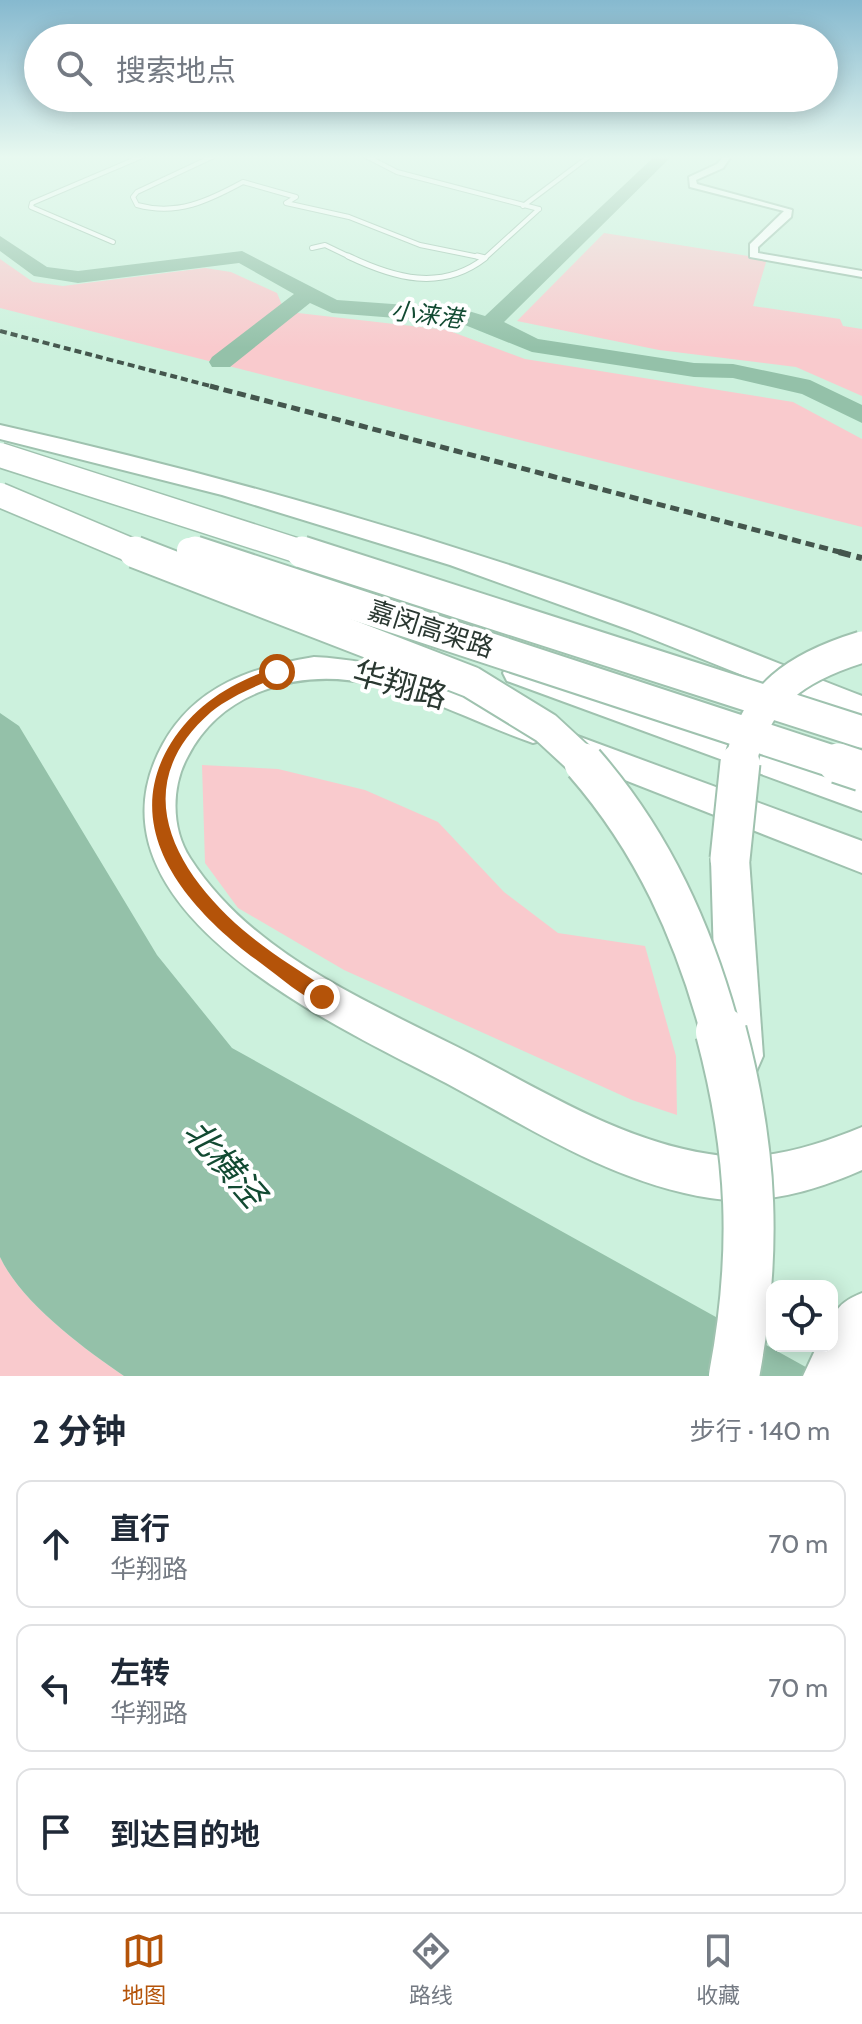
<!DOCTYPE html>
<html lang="zh">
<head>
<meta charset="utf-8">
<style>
	body { margin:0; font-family:Cabin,"Noto Sans SC",sans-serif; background:#f2f2f3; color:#1f2937 }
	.controls { position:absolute; right:24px; bottom:24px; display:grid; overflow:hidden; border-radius:16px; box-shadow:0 4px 20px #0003 }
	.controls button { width:72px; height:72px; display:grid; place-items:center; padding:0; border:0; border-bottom:2px solid #e0e1e3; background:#fff; color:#1f2937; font:40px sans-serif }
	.stop { position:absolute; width:24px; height:24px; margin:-18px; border:6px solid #b45309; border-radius:50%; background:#fff }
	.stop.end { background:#b45309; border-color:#fff; box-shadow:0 2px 8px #0008 }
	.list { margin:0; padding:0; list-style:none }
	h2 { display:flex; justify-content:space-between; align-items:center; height:104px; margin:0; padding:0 32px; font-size:34px }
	h2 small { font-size:26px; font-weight:400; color:#747a83 }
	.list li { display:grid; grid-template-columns:52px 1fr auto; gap:24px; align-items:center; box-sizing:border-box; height:128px; margin:0 16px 16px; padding:0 16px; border:2px solid #e0e1e3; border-radius:16px }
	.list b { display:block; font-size:30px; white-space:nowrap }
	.list p { margin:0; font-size:26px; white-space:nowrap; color:#747a83 }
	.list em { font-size:26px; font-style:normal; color:#747a83 }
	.icon { flex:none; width:44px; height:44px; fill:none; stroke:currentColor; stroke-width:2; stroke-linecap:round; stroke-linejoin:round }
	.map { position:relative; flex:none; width:862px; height:1376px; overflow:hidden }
	.search { position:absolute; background:#fff; box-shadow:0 4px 20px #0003; left:24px; right:24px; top:24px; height:88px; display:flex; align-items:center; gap:20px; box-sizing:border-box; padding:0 28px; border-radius:44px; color:#747a83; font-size:30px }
	.sheet { height:536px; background:#fff }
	nav { display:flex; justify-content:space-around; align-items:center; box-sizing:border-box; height:112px; border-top:2px solid #e0e1e3; background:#fff; font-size:22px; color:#747a83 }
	nav a { display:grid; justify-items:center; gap:4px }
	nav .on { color:#b45309 }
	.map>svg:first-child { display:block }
</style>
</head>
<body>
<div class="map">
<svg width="862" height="1376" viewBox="0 0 862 1376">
	<rect width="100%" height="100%" fill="#ccf1dd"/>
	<g fill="#f9cacd">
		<path d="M604,233l163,26 -14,47 87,13 3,7 19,3v67l-66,-29 -137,-17 -142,-29z"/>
		<path d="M0,259l33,23 30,4 142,-18 26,4 46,21 5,12 16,8 149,17 78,29 268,43 69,37v88l-862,-219z"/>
		<path d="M202,765l76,4 87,21 73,32 66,70 54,41 87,13 31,110 1,59 -45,-15 -288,-130 -106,-62 -33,-45z"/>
		<path d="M0,1257c21,45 83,91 124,119h-124z"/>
	</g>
	<path fill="#94c1a9" d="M0,713l19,13 138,229 75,93 590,328h-698c-41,-28 -103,-74 -124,-119z"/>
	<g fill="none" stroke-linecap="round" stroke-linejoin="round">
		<path fill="#94c1a9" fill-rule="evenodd" d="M656,155h17l-169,167 34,17 156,24 39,1 77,16 52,25v18l-60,-29 -69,-16 -39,-1 -162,-25 -72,-29 -128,-10 -22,-10 -80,64h-18l-3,-5 3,-5 82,-63 -55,-31 -161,20 -44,-7 -34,-25v-15l47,31 31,4 164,-20 95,49 125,9 23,7z"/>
		<defs>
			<g id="lane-far1">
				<path d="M216,155l-79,37 -4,5 4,8c40,11 71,-4 106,-23l53,15 -10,6 63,14 71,28 64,13"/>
				<path d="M364,155l33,17 142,37"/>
				<path d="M523,206l68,-51"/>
				<path d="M113,242l-82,-35 1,-4 113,-48"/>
				<path d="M312,248l13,-3 27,13"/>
				<path d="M485,258l54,-49"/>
			</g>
			<path id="lane" d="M348,256c46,22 93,36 137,2l-8,-2"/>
			<path id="street" d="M725,155h7l-9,13 -27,12 1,4 95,26 -1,7 -33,30v6l104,18v6l-112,-20v-13l34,-33 -94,-24 -1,-10 28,-13z"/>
			<g id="primary">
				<path d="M314,657c82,4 154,35 229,65l5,9 -5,9 -10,3c-87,-30 -176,-90 -271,-52 -32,12 -58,34 -74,65 -17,30 -17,73 2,102 64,100 187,147 287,199 75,39 148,84 232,97 54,9 104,-7 153,-27v43c-48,21 -99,36 -152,28 -96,-15 -180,-70 -264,-115 -111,-58 -373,-175 -283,-339 32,-58 89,-77 151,-87z"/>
				<path d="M517,662l345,121v28l-355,-130 -4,-8 4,-8z"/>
				<path d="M572,734l290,107v32l-301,-118 -4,-9 4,-9z"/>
			</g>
			<g id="highway">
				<path d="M0,425c209,47 416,106 618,177 83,29 163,63 244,94v27l-232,-93 -180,-65 -228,-70 -222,-56z"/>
				<path d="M730,841l13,5 6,13 14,197 -7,16 -16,7 -16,-7 -7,-16 -6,-197 6,-13z"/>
				<path d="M862,1293v83h-59l14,-30h15c0,-30 0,-41 30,-53z"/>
			</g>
		</defs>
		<use href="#lane-far1" stroke="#9fc2af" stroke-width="6"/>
		<use href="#lane" stroke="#9fc2af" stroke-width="7"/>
		<use href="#street" stroke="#9fc2af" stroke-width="4"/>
		<use href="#primary" stroke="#9fc2af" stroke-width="4"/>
		<use href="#highway" stroke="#9fc2af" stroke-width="4"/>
		<use href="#lane-far1" stroke="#fff" stroke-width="4"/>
		<use href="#lane" stroke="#fff" stroke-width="5"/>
		<use href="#street" fill="#fff" fill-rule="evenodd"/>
		<use href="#primary" fill="#fff" fill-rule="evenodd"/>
		<use href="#highway" fill="#fff" fill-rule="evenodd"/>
		<path stroke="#44564d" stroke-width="4" stroke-dasharray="7 4" stroke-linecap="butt" d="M0,331l218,57"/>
		<path stroke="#44564d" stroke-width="5" stroke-dasharray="9 5" stroke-linecap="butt" d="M210,386l637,168"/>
		<path stroke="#44564d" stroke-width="6" stroke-dasharray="12 6" stroke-linecap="butt" d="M839,552l23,6"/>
		<defs>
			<g id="highway-bridge-far3">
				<path d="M0,455l308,99"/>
				<path d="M0,495l140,59"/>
				<path d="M189,550l12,4"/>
			</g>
			<g id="highway-bridge-far2">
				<path d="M135,552l336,130 75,46 40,37"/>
				<path d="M195,552l649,213"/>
				<path d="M302,552l560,180"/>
				<path d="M740,765c15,-71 57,-98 122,-118"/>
			</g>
			<g id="highway-bridge-far1">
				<path d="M584,763c69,79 110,170 137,271"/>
				<path d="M838,763l24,8"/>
				<path d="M730,859l10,-96"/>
			</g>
			<path id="highway-bridge" d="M721,1032c32,120 36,222 13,344"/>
		</defs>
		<use href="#highway-bridge-far3" stroke="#9fc2af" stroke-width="27" stroke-linecap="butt"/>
		<use href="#highway-bridge-far2" stroke="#9fc2af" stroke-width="35" stroke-linecap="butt"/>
		<use href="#highway-bridge-far1" stroke="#9fc2af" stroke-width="43" stroke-linecap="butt"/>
		<use href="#highway-bridge" stroke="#9fc2af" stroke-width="54" stroke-linecap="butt"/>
		<use href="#highway-bridge-far3" stroke="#fff" stroke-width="24"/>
		<use href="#highway-bridge-far2" stroke="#fff" stroke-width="31"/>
		<use href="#highway-bridge-far1" stroke="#fff" stroke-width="39"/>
		<use href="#highway-bridge" stroke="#fff" stroke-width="50"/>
	</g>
	<linearGradient id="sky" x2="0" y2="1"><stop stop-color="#86b9cf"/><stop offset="0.45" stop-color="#e8f9f0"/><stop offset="1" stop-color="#e8f9f0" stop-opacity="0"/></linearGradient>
	<rect width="862" height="348" fill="url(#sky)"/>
	<path fill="#b45309" d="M277,667l5,1v7c-25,11 -50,20 -71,37 -85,74 -37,158 32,218 26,22 57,41 86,60v13l-7,2c-21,-9 -41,-27 -60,-41 -70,-51 -146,-132 -91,-221 25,-40 62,-61 106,-76z"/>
	<g text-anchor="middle" stroke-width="8" stroke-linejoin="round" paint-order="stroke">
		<g font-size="24" font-style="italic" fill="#124a32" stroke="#fff">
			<text transform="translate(427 315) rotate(7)" y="8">小涞港</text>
		</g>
		<g font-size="26" fill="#2a3831" stroke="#fff">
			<text transform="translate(431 629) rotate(18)" y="9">嘉闵高架路</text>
		</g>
		<g font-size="32" fill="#2a3831" stroke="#fff">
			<text transform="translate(400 685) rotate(16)" y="11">华翔路</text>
		</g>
		<g font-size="34" font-style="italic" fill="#124a32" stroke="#fff">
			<text transform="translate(225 1163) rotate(49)" y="12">北横泾</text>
		</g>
	</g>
</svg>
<div class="controls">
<button><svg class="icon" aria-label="locate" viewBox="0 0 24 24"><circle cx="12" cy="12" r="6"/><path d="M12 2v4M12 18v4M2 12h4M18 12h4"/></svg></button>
</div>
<div class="stop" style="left:277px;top:672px"></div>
<div class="stop end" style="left:322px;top:997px"></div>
<div class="search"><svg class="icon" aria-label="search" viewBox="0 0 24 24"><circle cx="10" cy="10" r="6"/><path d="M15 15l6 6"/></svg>搜索地点</div>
</div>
<section class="sheet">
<h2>2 分钟<small>步行 · 140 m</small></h2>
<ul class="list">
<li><svg class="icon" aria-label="ahead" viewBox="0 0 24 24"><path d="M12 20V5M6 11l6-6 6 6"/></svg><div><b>直行</b><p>华翔路</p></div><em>70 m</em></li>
<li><svg class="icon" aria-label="left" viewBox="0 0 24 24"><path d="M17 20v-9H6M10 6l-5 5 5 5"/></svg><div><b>左转</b><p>华翔路</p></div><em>70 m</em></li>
<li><svg class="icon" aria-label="arrive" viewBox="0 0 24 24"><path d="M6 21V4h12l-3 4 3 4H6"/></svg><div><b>到达目的地</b></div></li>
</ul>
</section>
<nav>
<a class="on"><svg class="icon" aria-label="map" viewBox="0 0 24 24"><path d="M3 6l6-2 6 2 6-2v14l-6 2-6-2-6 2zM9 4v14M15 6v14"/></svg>地图</a>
<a><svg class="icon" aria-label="directions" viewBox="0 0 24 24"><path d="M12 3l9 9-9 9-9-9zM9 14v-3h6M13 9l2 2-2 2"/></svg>路线</a>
<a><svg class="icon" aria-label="saved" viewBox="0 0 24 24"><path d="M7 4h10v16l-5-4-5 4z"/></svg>收藏</a>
</nav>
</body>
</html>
